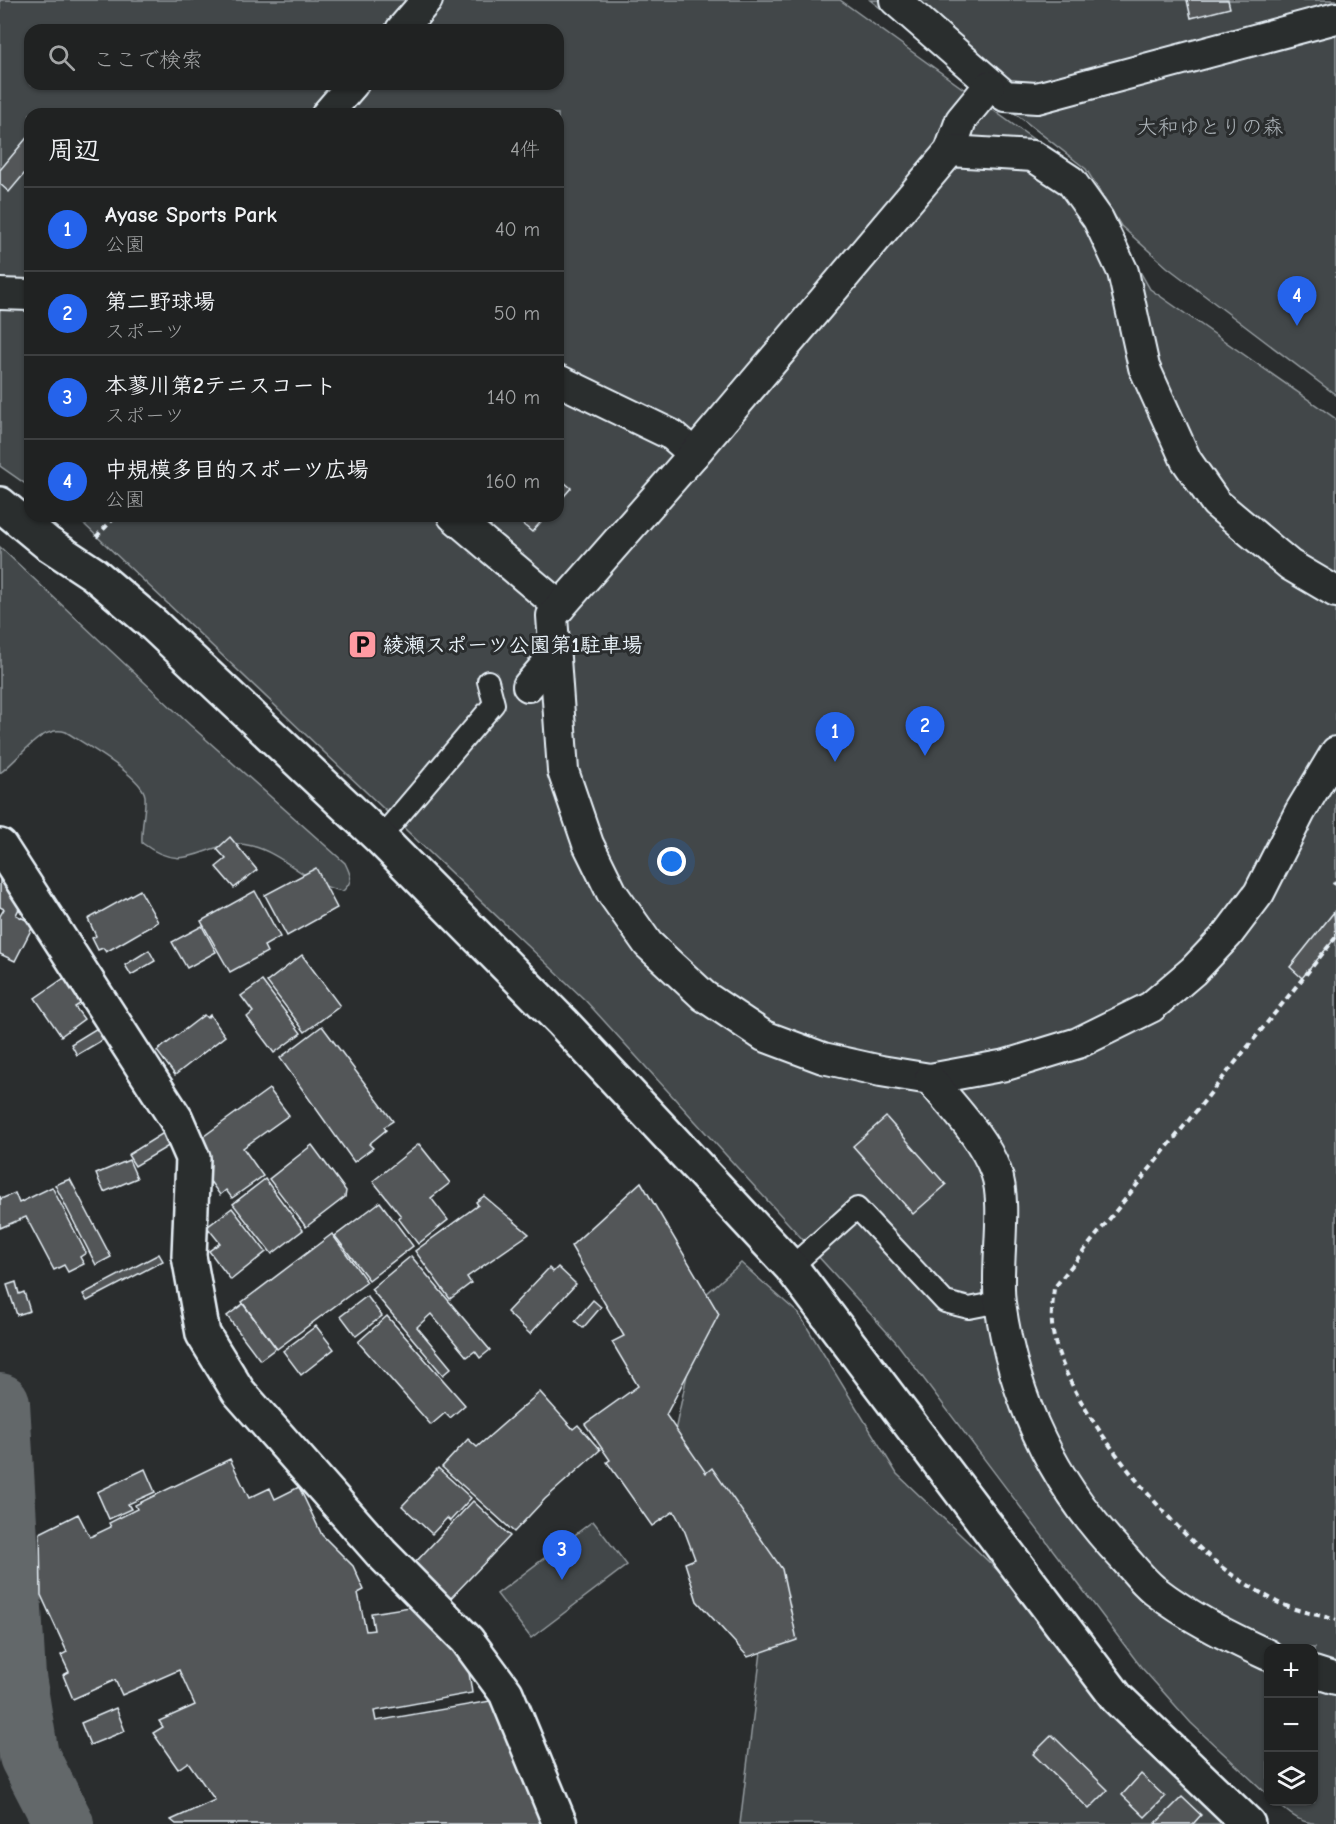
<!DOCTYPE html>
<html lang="ja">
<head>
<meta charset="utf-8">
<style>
	body { margin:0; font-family:"Comic Neue","Klee One",sans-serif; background:#282a2a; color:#f1f3f6 }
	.controls { position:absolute; right:18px; bottom:18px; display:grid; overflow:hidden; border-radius:12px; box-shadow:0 2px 4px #0004 }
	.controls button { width:54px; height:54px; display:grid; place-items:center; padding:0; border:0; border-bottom:2px solid #3d3f40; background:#202222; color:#f1f3f6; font:30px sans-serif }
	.you { position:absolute; left:672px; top:862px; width:21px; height:21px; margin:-15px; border:4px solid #fff; border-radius:50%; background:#1a73e8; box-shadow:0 0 0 9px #1a73e833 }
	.badge { display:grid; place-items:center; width:39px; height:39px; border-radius:50%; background:#2563eb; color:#fff; font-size:20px; font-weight:700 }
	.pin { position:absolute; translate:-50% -50px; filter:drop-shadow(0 2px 3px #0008) }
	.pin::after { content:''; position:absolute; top:32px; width:21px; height:18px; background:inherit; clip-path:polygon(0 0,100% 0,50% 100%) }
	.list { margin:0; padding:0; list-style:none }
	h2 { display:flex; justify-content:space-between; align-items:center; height:78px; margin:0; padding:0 24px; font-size:26px }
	h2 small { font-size:20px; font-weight:400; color:#a2a4a5 }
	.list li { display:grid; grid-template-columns:39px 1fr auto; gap:18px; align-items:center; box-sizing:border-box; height:84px; padding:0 24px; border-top:2px solid #3d3f40 }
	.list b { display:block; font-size:22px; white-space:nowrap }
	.list p { margin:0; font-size:20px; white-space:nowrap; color:#a2a4a5 }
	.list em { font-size:20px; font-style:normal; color:#a2a4a5 }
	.icon { flex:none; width:33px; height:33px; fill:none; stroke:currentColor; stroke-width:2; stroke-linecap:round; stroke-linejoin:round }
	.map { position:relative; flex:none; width:1336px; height:1824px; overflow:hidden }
	.search { position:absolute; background:#202222; box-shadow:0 2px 4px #0004; left:24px; top:24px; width:540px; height:66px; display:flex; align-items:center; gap:15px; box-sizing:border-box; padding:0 21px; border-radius:18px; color:#a2a4a5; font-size:22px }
	.panel { position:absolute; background:#202222; box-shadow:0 2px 4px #0004; left:24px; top:108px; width:540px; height:414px; border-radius:18px }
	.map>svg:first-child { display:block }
</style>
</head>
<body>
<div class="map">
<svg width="1336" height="1824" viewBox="0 0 1336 1824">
	<rect width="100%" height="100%" fill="#2a2d2e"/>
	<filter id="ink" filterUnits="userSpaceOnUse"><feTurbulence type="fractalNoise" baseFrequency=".0167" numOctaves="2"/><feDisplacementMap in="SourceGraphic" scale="12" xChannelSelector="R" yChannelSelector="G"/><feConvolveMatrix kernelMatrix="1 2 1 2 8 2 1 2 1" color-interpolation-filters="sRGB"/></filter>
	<g filter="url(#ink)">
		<g fill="#424648" stroke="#959ca0" stroke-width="1.5" fill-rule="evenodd">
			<path d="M0,0h840l246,177 64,112 186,130v1405c-31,0 -37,-1 -60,-22h38v-154h-46v147l-77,-72 -50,-56 -245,-325 -311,-342 -500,-475 -13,-9h486v-402h-528v373l-30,-21zM30,30h528v54h-528z"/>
			<path d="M870,0h466v395l-169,-128 -46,-41 -35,-57z"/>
			<path d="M0,547l190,178 155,138c6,12 9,18 -2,28 -33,-4 -58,-37 -91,-45 -44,-12 -61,34 -110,-3 -1,-16 4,-34 3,-47 -2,-19 -62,-53 -79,-64 -25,-8 -45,26 -66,41z"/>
			<path d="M741,1263l58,51 98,160 366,350h-523l25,-205 -90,-188 29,-135z"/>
			<path d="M593,1521l34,44 -96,73 -34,-44z"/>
		</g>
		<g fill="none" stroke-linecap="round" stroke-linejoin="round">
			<path stroke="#63686b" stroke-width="60" d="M0,1403l16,274 13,79 35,68"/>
		</g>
		<g fill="#535759" stroke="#e8f1f8" stroke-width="1.5">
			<path d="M1187,0h41l2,8 -39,10z"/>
			<path d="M30,134v33l-21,25 -9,-8v-14z"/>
			<path d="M558,477l13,11 -13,15z"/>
			<path d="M513,516h33l-14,16z"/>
			<path d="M230,837l27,33 -23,18 -18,-21 10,-8 -9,-10z"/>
			<path d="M316,868l21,40 -50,28 -22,-41z"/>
			<path d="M0,872l12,5 -6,12 18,9 -8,17 18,9 -19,37 -15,-7v-38l4,-7 -4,-2z"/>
			<path d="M140,890l18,32 -52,30 -3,-4 -5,2 -6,-12 4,-2 -8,-17z"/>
			<path d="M255,891l25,46 -16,9 3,6 -37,20 -29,-51z"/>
			<path d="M1334,912l2,25 -34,41 -12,-11z"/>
			<path d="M202,926l14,26 -29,16 -15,-26z"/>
			<path d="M149,950l6,11 -24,14 -6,-10z"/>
			<path d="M302,955l38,51 -35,26 -38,-50z"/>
			<path d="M70,974l18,25 -13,8 9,12 -23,17 -26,-38z"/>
			<path d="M262,981l39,52 -27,20 -27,-36 6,-5 -12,-16z"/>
			<path d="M204,1015l3,3 3,-3 15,21 -50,39 -18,-24z"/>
			<path d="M102,1025l7,11 -32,19 -6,-11z"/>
			<path d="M322,1026l71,95 -9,6 2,3 -17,14 4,4 -19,14 -74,-104z"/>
			<path d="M269,1089l20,26 -46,33 20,28 -31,22 -6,-8 -6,5 -19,-26 -8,-25z"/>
			<path d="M886,1117l60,68 -33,29 -60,-68z"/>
			<path d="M165,1132l7,12 -37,22 -7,-11z"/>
			<path d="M419,1144l31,39 -19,15 17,22 -30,24 -20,-26 3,-2 -28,-35z"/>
			<path d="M312,1145l34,46 -1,6 -39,30 -37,-48z"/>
			<path d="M129,1160l8,18 -33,14 -8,-18z"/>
			<path d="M70,1179l41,78 -15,8 -41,-80z"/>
			<path d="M265,1179l38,51 -31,24 -39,-50z"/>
			<path d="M641,1182l78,132 -53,101 40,58 6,-5 70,101 15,71 -49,17 -51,-56 -12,-38 10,-4 -10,-27 -11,-21 -22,15 -45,-64 3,-2 -25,-36 53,-38 -26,-44 12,-6 -53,-90z"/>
			<path d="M52,1187l34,66 -6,4 4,7 -16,8 -4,-7 -10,5 -28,-53 -26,11v-32l1,3 14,-6 4,10z"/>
			<path d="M484,1196l45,38 -62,43 4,6 -21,16 -35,-48 63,-46 -2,-3z"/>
			<path d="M380,1202l33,44 -44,34 -34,-44z"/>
			<path d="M232,1208l34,44 -35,28 -22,-29 11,-8 -13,-16z"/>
			<path d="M332,1234l35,48 -90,67 -35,-47z"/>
			<path d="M159,1254l4,7 -76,40 -4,-7z"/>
			<path d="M411,1256l79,94 -10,8 -5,-7 -8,6 -36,-43 -14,13 34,41 -8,7 -72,-86z"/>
			<path d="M558,1267l18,17 -46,50 -23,-22 42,-44 4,4z"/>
			<path d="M16,1282l3,12 5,-2 6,19 -13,4 -10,-30z"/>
			<path d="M367,1296l15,20 -26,20 -15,-20z"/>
			<path d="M593,1300l8,7 -18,21 -8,-7z"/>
			<path d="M243,1304l33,44 -16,12 -33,-44z"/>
			<path d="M387,1316l78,89 -15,13 -5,-5 -14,12 -73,-83z"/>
			<path d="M316,1326l18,23 -33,26 -18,-24z"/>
			<path d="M540,1392l33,37 5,-4 22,25 -55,49 -31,33 -72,-65 26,-28 9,8z"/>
			<path d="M230,1459l19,39 21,-10 5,11 24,-12 23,48 31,31 11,24 -6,3 8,38 8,-1 -3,-17 58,-9 38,55 5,34 -98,18 2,10 114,-20 55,123h-369l-5,-4 44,-20 -27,-38 -10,7 -25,-36 10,-6 -4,-6 36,-16 -16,-35 -57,25 -7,-15 -42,19 -10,-24 6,-3 -8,-17 6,-3 -26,-57 -1,-62 38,-19 12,23 21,-10 -2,-4 28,-14 -2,-4z"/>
			<path d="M438,1468l33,30 -21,23 -3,-3 -15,16 -30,-28z"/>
			<path d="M145,1469l10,23 -27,12 3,5 -22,10 -12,-27z"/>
			<path d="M473,1501l37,35 -61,64 -37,-34z"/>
			<path d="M116,1708l9,23 -35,14 -9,-22z"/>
			<path d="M1052,1735l56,55 -19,19 -56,-55z"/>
			<path d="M1141,1774l24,23 -20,20 -23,-22z"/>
			<path d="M1182,1797l19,18 -8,9h-38z"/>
		</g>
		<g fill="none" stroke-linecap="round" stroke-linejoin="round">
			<defs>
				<g id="service">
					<path d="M380,838l114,-134 -6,-23"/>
					<path d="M791,1267l66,-59 88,94 24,6 31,-6"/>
				</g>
				<g id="pedestrian">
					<path d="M895,0l110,96 32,2 299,-80"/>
					<path d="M401,30l26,-30"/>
					<path d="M327,114l26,-30"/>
					<path d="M950,151l11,-31 28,-34"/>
					<path d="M0,294l30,1"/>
					<path d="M558,380l114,55 22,19"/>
					<path d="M453,516l107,91"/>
					<path d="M1336,592l-46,-27 -74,-62 -30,-43 -42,-93 -21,-95 -25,-53 -27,-38 -38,-25 -83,-5 -256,303 -142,162 11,155 25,73 24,49 36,51 56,52 60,40 59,22 58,13 49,8 76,-14 72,-22 73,-36 42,-36 35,-37 31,-41 41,-81 36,-60"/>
					<path d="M528,686l26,-30"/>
					<path d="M930,1079c23,28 53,58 66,93 12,32 -1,95 4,131 14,99 54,182 123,254 10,11 20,24 31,33 35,27 75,47 114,65"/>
					<path d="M1314,1672l22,7"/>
				</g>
				<path id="minor" d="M0,846l176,273 17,39 -4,98 14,78 35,57 143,162 86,87 39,53 54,131"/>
				<path id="tertiary" d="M0,504l47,39 47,31 60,51 226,213 182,184 229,245 326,431 131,126"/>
			</defs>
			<use href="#service" stroke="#e8f1f8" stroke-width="24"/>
			<use href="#pedestrian" stroke="#e8f1f8" stroke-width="34"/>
			<use href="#minor" stroke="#e8f1f8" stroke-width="38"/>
			<use href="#tertiary" stroke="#e8f1f8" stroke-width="38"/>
			<g stroke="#e8f1f8" stroke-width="4" stroke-dasharray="6 4.5" stroke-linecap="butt">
				<path d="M96,537l20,-21"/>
				<path d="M1333,882l3,2"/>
				<path d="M1336,937l-282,351c-1,12 -3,25 -2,36 5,71 111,196 166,240 17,14 38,26 57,37 18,10 42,13 61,19"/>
			</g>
			<use href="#service" stroke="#2a2d2e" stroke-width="20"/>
			<use href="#pedestrian" stroke="#2a2d2e" stroke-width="30"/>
			<use href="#minor" stroke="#2a2d2e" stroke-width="33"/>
			<use href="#tertiary" stroke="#2a2d2e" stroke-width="33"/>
		</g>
	</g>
	<defs>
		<symbol id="parking-square" viewBox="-11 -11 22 22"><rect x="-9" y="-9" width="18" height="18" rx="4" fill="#ff9aa2" stroke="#2a2d2e"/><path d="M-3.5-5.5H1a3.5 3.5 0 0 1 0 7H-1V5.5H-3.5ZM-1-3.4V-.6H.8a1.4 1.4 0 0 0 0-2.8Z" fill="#111"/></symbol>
	</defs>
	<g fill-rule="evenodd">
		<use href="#parking-square" x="346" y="628" width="33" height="33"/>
	</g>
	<g text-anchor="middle" stroke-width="6" stroke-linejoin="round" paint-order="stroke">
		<g font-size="21" fill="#aeb5ba" stroke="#2a2d2e">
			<text x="1210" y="134">大和ゆとりの森</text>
		</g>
		<g font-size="21" font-weight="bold" fill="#e8f1f8" stroke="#2a2d2e" text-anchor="start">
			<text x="383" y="652">綾瀬スポーツ公園第1駐車場</text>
		</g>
	</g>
</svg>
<div class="controls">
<button>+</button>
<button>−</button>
<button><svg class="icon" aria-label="layers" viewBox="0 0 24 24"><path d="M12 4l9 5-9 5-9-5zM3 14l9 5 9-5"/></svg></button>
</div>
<div class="you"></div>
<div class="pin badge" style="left:835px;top:762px">1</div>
<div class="pin badge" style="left:925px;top:756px">2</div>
<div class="pin badge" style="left:562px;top:1580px">3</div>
<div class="pin badge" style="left:1297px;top:326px">4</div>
<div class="search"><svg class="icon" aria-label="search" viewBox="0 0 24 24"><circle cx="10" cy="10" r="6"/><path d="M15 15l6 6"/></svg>ここで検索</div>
<section class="panel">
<h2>周辺<small>4件</small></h2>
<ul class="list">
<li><span class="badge">1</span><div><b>Ayase Sports Park</b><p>公園</p></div><em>40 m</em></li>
<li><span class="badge">2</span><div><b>第二野球場</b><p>スポーツ</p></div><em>50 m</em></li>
<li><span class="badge">3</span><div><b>本蓼川第2テニスコート</b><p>スポーツ</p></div><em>140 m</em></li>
<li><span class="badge">4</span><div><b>中規模多目的スポーツ広場</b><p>公園</p></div><em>160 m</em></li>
</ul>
</section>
</div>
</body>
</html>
